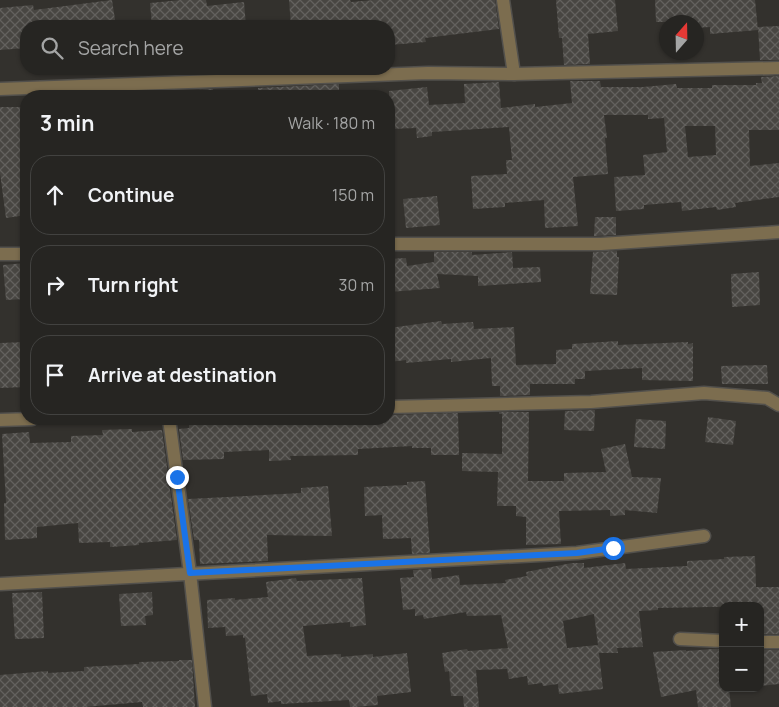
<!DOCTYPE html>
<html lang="en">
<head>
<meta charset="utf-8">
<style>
	body { margin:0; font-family:Manrope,sans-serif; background:#32312f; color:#f1f3f6 }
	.controls { position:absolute; right:15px; bottom:15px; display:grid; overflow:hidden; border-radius:10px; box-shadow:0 1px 4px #0004 }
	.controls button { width:45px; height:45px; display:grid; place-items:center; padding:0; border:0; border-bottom:1px solid #424240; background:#262522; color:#f1f3f6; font:25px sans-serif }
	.compass { position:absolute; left:659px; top:15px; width:45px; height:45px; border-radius:50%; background:#262522; box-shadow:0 1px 4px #0004; rotate:20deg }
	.stop { position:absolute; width:15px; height:15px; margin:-11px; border:4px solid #1a73e8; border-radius:50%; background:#fff }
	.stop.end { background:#1a73e8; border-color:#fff; box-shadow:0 1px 5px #0008 }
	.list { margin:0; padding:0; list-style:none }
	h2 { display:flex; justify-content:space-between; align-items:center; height:65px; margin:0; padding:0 20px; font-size:21px }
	h2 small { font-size:16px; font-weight:400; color:#a4a5a5 }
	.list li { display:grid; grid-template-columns:32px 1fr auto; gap:15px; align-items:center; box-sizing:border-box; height:80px; margin:0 10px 10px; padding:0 10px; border:1px solid #424240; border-radius:20px }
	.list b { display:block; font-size:19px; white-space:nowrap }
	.list em { font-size:16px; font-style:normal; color:#a4a5a5 }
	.icon { flex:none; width:28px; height:28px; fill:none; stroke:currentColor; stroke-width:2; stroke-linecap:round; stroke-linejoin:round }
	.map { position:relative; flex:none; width:779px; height:707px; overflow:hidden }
	.search { position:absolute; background:#262522; box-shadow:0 1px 4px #0004; left:20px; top:20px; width:375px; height:55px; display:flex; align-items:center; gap:12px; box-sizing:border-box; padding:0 18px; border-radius:20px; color:#a4a5a5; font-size:19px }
	.panel { position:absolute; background:#262522; box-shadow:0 1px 4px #0004; left:20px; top:90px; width:375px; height:335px; border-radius:20px }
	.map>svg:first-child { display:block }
</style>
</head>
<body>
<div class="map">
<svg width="779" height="707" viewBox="0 0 779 707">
	<defs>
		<pattern id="building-cross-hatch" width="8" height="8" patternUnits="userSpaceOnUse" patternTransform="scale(1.25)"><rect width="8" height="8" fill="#484642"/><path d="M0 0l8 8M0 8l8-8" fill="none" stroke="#63615e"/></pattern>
	</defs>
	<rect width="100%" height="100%" fill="#33312d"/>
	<g fill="url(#building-cross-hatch)" fill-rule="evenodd">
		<path d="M112,0l4,26h-90v22l-26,2v-42l33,-3 1,5z"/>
		<path d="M181,0h25l1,6 37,-4 2,24h-94l-2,-23z"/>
		<path d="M289,0h61l1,2 23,-2h121l4,29 -74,9 1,4 -37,3v-19h-98z"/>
		<path d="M556,0h59l3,31 -30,3 2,30 -26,1 -2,-27h-3z"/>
		<path d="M655,0h100l3,30 -48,4v-7l-14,1v-6h-40z"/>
		<path d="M779,26v34h-19l-2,-33z"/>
		<path d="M257,69h67l-67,2z"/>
		<path d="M779,76v54h-30l1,36 29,-3v34l-44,6 1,4 -19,3 -1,-3 -34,4 -1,-9 -37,3v4l-28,2 -2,-34 31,-2 -2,-20 24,-3 -3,-34 -16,1v-4h-44l3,23h-2l3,36 -35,3 5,49 -33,2 -1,-28 -39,3v4l-32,2 -2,-33 36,-2 -1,-14h6l-3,-33 -77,5v4l-15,2 -1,-10 -27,1v-38l38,-4 2,18 36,-2 -1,-19 35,-2 2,26 34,-4v3l37,-4 -2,-22h30l1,6h42l33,-3 1,4h35v-3h44v-2h6l-1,-6zM685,126h30l1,29 -28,2z"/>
		<path d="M339,84v12h-81v-8z"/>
		<path d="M213,89l1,7h-15l-1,-6z"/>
		<path d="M0,107h26v108l-20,3 -6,-45z"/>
		<path d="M437,196l3,29 -34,3 -3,-29z"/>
		<path d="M595,217h21v18l-22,1z"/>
		<path d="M617,251v6h2l-2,38 -27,-1 3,-42z"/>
		<path d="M434,252h38v3l40,-3 1,16 27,-1 1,15 -63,4v-10l-41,-2 3,14 -51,4v-33l17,-1 1,8 27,-4z"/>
		<path d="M26,263v36l-20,1 -3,-35z"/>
		<path d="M759,272l1,33 -28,2 -1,-33z"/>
		<path d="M441,321l1,3 31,-2 1,7 40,-2 2,38 40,-1v-14l16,-1v-5l46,-3v4l70,-3v2l5,-1v38l-51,-1v-12l-57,3v8h-10v5h-45v11l-30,1v-10h-8l-1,-28 -40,4v-3l-45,4v-3l-17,2v-34z"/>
		<path d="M26,342v45l-26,1v-45z"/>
		<path d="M767,365l1,19h-46l-1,-18z"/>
		<path d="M595,410l-1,21 -30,-1 1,-19z"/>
		<path d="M499,412h30l-1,69h36v-8l42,-1 -5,-23 24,-5 7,33 29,1 -4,35 -32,-3v5l-15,1v-6l-51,1 2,33 -35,1v-28l-10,-1v-10h-19l1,-34 -36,-1v-18l40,1v-40h-3z"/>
		<path d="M458,413l1,42h-28v-7h-19v-2l-54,3v6l-68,1 1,4 -22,1v-11l-45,2v7l-41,1 -4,-31 10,-1v-6l88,-3h112v-4z"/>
		<path d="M708,417l28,4 -3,24 -28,-3z"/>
		<path d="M636,419l30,2 -1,28 -31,-2z"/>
		<path d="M132,429v3l30,-2 15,110 -38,3v2l-29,2v-5l-31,1 -1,-20 -41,4v11l-32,2 -1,-37h2l-4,-69 27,-2 1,11 41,-1v-6l32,-1 -1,-5z"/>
		<path d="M425,481l5,72 -18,1 -1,-16 -28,1 -1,-24 -17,1 -1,-29 43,-2v-3z"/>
		<path d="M328,486l4,50 -65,-1 1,26 -68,3 -1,-24h-5v-1l-6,-40 113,-6v-5z"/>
		<path d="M755,556l1,31h23v47h-19v-28l-102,2v2l-19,1 4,36 -26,1 1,5h-19l4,36 -44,5 -1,-10 -15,2 -1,-3 -14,2 -1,-9 -18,3 -2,-10 -31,1 3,37h-15l-1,-11h-12l-2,-25 -4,1 -3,-19 25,-4 1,2 40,-3 -7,-33 -34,1 -1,-4 -42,7 -1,-4 -8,1v-7l-12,1 -3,-32 14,-1 -1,-7 18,-1 1,10 27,-4 1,10 46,-2 -1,-3 22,-4 -1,-4 46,-9h12v5l41,-5 1,6 61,-3v-5l37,-2v-2zM594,614l4,31 -31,3 -4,-27z"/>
		<path d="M296,578l1,3 65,-3 4,47 -16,2v-5l-47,4 4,30 34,-2v3l32,-3v3l34,-4 4,39 -34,4 1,9 -23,2h-5l-1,-7 -68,4v-3l-13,2 -1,-9 -16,2 -6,-58h-2v-3l-17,1 -1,-9 -17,1 -1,-28 28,-2v2l33,-3 -2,-15z"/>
		<path d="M42,592l2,46 -29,1 -3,-46z"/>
		<path d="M152,592l1,23 -8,1 1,9 -25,1 -2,-32z"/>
		<path d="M713,649h9l1,39h6l2,19h-33l-2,-17 -35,7 -8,-45 33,-2v1z"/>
		<path d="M760,650h19v34l-19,2z"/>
		<path d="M179,660h13l3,47h-52l-1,-5 -57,5h-85v-32l48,-4v2l36,-2v-4l55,-3v-2l40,-1z"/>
	</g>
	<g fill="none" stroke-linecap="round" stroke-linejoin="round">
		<defs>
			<g id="street">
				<path d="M503,0l11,74"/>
				<path d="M0,89l428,-16 86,1 265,-6"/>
				<path d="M389,244h212l178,-12"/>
				<path d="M0,254h26"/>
				<path d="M389,407l202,-5 113,-9 63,5 12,7"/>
				<path d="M169,419l21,154 15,134"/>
				<path d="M0,420l32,-1"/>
				<path d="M0,584l577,-31 127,-17"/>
				<path d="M680,639l43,2"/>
				<path d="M760,642h19"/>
			</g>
		</defs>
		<use href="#street" stroke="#52504c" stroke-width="15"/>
		<use href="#street" stroke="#7c6d4f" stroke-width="12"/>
	</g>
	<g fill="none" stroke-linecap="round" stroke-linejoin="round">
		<path stroke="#1a73e8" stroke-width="6" d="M177,477l13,96 387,-20 36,-5"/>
	</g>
</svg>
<div class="controls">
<button>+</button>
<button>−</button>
</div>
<svg class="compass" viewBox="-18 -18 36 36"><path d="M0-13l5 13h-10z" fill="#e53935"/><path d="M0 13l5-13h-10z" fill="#a4a5a5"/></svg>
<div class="stop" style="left:613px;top:548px"></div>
<div class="stop end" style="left:177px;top:477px"></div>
<div class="search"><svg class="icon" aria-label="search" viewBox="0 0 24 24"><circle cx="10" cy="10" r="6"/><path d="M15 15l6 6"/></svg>Search here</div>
<section class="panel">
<h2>3 min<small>Walk · 180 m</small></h2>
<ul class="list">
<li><svg class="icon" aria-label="ahead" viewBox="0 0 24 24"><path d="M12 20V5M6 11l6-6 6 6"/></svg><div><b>Continue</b></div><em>150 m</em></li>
<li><svg class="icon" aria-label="right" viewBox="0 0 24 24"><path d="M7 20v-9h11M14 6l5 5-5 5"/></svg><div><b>Turn right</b></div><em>30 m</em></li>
<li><svg class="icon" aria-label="arrive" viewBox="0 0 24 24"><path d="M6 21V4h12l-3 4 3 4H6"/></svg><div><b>Arrive at destination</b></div></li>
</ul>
</section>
</div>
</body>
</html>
